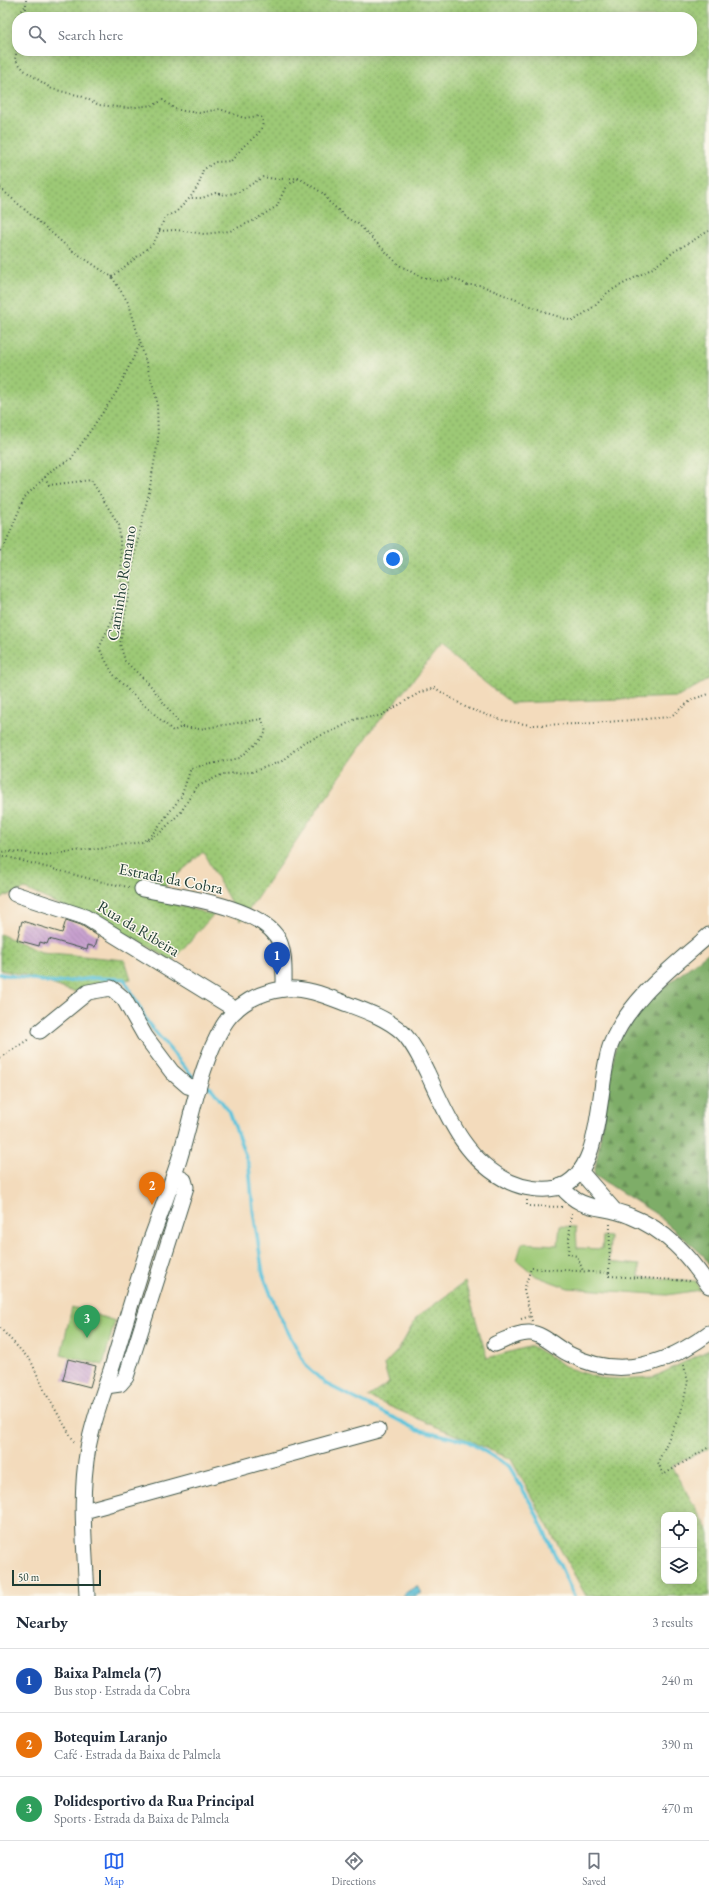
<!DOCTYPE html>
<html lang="en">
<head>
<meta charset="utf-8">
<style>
	body { margin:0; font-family:"EB Garamond",serif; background:#f6f6f7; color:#1f2937 }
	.controls { position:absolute; right:12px; bottom:12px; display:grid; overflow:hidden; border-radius:8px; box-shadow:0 2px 10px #0003 }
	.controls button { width:36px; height:36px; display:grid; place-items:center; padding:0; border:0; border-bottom:1px solid #e0e1e3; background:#fff; color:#1f2937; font:20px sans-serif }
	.scale { position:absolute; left:12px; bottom:10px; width:89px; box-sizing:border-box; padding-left:4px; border:2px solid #1f3d34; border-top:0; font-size:11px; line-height:14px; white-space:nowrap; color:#1f3d34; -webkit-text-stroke:3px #fbf7ec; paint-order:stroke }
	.you { position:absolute; left:393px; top:559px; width:14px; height:14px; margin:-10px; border:3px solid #fff; border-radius:50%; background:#1a73e8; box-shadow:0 0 0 6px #1a73e833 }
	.badge { display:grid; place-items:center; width:26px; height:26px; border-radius:50%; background:#2563eb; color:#fff; font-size:13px; font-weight:700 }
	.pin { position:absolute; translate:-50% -33px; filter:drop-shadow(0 1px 2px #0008) }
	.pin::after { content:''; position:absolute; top:21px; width:14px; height:12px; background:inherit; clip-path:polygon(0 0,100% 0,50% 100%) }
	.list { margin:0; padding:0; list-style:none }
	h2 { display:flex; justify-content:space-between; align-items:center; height:52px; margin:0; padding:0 16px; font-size:17px }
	h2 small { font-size:13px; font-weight:400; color:#747a83 }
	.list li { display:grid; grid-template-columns:26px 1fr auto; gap:12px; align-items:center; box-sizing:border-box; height:64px; padding:0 16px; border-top:1px solid #e0e1e3 }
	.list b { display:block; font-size:15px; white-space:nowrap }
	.list p { margin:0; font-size:13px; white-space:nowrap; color:#747a83 }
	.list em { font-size:13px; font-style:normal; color:#747a83 }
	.icon { flex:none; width:22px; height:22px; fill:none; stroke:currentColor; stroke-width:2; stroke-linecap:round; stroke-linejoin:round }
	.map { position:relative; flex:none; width:709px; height:1596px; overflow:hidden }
	.search { position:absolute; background:#fff; box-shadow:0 2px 10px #0003; left:12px; right:12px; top:12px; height:44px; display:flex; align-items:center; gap:10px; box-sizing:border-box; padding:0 14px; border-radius:16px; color:#747a83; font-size:15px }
	.sheet { height:244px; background:#fff }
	nav { display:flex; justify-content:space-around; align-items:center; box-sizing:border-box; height:56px; border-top:1px solid #e0e1e3; background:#fff; font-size:11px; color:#747a83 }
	nav a { display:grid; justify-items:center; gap:2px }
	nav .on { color:#2563eb }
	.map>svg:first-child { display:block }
</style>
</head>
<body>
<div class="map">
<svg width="709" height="1596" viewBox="0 0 709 1596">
	<defs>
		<pattern id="grass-dots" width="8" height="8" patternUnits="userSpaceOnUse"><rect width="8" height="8" fill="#9dc976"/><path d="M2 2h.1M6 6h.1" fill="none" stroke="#7fa462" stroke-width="1.8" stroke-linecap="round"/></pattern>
		<pattern id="forest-firs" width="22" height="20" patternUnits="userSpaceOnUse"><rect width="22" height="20" fill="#7ead67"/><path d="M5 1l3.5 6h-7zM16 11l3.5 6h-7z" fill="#678e56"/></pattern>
		<pattern id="water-rules" width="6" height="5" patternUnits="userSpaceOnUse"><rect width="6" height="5" fill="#5ec4dc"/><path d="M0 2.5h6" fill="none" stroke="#4da0b3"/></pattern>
		<pattern id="building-back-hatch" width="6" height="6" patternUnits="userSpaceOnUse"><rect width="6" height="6" fill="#c8a0cf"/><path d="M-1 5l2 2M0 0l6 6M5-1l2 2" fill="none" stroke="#a284a9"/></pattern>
	</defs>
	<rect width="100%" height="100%" fill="#fbf7ec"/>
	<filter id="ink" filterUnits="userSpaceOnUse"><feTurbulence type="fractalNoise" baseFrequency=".025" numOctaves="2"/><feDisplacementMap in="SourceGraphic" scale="8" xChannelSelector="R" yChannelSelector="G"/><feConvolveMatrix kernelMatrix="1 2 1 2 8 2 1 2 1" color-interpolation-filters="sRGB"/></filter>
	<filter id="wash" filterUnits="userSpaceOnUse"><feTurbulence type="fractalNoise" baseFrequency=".012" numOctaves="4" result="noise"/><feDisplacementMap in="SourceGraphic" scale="16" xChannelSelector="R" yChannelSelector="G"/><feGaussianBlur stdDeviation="0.9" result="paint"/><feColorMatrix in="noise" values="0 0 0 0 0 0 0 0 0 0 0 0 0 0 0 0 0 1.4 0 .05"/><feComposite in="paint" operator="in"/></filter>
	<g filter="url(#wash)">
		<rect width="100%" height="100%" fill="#f3dbbc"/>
		<g fill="url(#grass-dots)" stroke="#5e8355" fill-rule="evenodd">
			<path d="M0,0h709v679l-31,18 -167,6 -71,-56 -68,83 -131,191 -38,-69 -37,33 -3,16 50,14 -41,46 -29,-18 -118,-54 -25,9zM17,17h675v34h-675z"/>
			<path d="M0,934l41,18 84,8 6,19 -37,5 -20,8 -49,-17 -25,-5z"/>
			<path d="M465,1282l22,76 45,-12 36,22 31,10 20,1 35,-2 55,-27v98l-38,18 38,65v65h-123l-75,-137 -143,-62 21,-14 -5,-18 15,-16 18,-32zM664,1515h30v66h-30z"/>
		</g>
		<path fill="url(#forest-firs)" stroke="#4e754e" d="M709,952v313l-6,-10 -47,-41 -62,-39 22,-131 33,-45z"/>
		<g fill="#9dc976" stroke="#5e8355">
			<path d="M560,1226l16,1 1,21 25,1 1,-13 7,1 -1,25 30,3v12l57,4 4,9 -33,5 -99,-7 -32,-12 -19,-16 5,-17 36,2z"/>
			<path d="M72,1307l43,14 -12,44 -42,-10z"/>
		</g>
		<path fill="url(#water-rules)" stroke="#3e8088" d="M417,1586l4,7 -5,3h-12l-1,-2z"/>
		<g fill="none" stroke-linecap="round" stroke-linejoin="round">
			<g stroke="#5ec4dc" stroke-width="3.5">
				<path d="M0,974l55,9 40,-5 29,1 24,44 45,54 5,3"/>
				<path d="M203,1083l9,6 18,24 19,53 4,44 10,64 15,39 28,53 20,18 90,45 51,12 42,25 24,41 41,89"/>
			</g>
		</g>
		<g id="blocks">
			<g fill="url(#building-back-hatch)">
				<path d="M66,920l15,5 17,11 -3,11 -7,-2 -1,5 -38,-11 -2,5 -7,-2 -1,4 -22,-6 5,-19 40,12z"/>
				<path d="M68,1359l28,7 -6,21 -27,-7z"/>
			</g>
		</g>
	</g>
	<g filter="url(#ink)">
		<use href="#blocks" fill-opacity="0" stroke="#3f5548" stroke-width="1"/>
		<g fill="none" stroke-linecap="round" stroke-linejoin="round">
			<defs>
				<g id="minor">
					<path d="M142,889c35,7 124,17 138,54 5,14 4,31 4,46"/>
					<path d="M15,894l70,23 151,93"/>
					<path d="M40,1031l48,-39 23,-4 13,11 21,37 27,36 16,14 10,3"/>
					<path d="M580,1171l34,39"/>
					<path d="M561,1186c21,27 41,18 69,30 36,14 58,39 79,70"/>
					<path d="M495,1344c11,-4 23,-12 35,-11 12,0 28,16 39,21 50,27 98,10 140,-21"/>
					<path d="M106,1386l14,-2 6,-7 60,-190 -2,-7 -10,-5"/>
					<path d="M84,1511l294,-81"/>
					<path d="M87,1596c-2,-49 -8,-99 1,-148 5,-28 16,-56 25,-84 12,-40 24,-81 37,-122 10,-27 20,-54 29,-82 14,-45 20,-93 44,-134 13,-22 36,-34 61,-37 20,-2 40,6 58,13 21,8 43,15 60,30 11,11 18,26 25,40 20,43 37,88 83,110 13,6 31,9 46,6 50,-12 40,-106 55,-144 19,-46 62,-77 98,-109"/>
				</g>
			</defs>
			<use href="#minor" stroke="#3f5548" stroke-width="17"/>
			<g stroke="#3f5548" stroke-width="2" stroke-dasharray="1 3" stroke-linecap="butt">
				<path d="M26,0v17"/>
				<path d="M17,29v-12l9,-12"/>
				<path d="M17,50l-2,9 9,11 28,19 29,7 18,9 28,3 27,-3 9,-5 12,9 9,2 15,2 21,-4 24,9 15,-2 3,2c4,15 -12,21 -20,30 -4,5 -7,9 -11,13l-16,1 -12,8 -4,14 -9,14"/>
				<path d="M0,188l70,61 42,28 17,27 28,96 1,41 -9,51 -12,51 -17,101 5,17 25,24 32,42 17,2 63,-10 4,13 -6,8 -20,18 -49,10 -10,29 -26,34 -12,11 -98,13 -35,-4 -10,1"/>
				<path d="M159,231l18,-1 27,4 26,-3 25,-11 22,-14 9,-20 12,-7"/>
				<path d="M112,277l42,-34 11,-26 11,-5 14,-14h12l13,-5 10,2 14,-3 24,-15 12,2 24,-1 25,16 4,7 19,17 11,6 41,41 20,11 19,5 16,-3 13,7h13l70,29 19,6h6l21,-15 12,-13 45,-24 22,-17 34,-20"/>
				<path d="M45,477l4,8 42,-5 28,45 3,50 -9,43 8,14"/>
				<path d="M0,551l5,-6 19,-47 29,-29 18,-10 45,-66 24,-49"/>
				<path d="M113,618l-14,30 14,26 17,18 43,39 9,-4"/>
				<path d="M147,840l13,-7 21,-21 15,-25 27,-13 29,-2 30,-11 22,-19 31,-12 21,-11 24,-3 41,-24 14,-4 32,20 35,12 28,5 51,-1 89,-7 23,-18 16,-5"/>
				<path d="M0,855l106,28 23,4"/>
				<path d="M0,1058l29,-19"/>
				<path d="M527,1200v6l36,1"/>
				<path d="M571,1213l-3,41 9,2 6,15"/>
				<path d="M610,1224l-1,52 81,5"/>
				<path d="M521,1319l10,-3"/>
				<path d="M532,1321l-8,-31 7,-22 78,5"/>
				<path d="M0,1328l31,33 14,31 30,51"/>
				<path d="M684,1365l4,17 -7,30 -23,50 5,13 46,-28"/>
			</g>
			<use href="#minor" stroke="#fff" stroke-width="15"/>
		</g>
	</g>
	<g text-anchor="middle" stroke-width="3" stroke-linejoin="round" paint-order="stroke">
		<g font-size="16" fill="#1f3d34" stroke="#fbf7ec">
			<text transform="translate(121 583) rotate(-81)" y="6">Caminho Romano</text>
			<text transform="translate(171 878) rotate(11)" y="6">Estrada da Cobra</text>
			<text transform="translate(139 928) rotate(31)" y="6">Rua da Ribeira</text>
		</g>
	</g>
</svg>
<div class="controls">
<button><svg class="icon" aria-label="locate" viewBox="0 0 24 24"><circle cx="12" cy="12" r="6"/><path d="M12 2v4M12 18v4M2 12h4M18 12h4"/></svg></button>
<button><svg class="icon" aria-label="layers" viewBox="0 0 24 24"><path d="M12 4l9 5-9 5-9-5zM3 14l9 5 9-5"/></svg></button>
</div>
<div class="scale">50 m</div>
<div class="you"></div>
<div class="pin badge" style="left:277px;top:975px;background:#1a4fb4">1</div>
<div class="pin badge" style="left:152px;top:1205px;background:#e8710a">2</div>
<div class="pin badge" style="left:87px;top:1338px;background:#2e9e5b">3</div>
<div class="search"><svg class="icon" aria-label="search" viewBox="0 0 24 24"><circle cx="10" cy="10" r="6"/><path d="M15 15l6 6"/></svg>Search here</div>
</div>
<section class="sheet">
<h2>Nearby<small>3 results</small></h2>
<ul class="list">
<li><span class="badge" style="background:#1a4fb4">1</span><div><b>Baixa Palmela (7)</b><p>Bus stop · Estrada da Cobra</p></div><em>240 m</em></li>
<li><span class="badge" style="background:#e8710a">2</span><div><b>Botequim Laranjo</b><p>Café · Estrada da Baixa de Palmela</p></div><em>390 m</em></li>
<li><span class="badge" style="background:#2e9e5b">3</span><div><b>Polidesportivo da Rua Principal</b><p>Sports · Estrada da Baixa de Palmela</p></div><em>470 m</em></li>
</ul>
</section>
<nav>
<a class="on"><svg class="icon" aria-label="map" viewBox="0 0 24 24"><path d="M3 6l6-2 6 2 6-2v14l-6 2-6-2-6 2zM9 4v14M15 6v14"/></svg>Map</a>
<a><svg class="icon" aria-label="directions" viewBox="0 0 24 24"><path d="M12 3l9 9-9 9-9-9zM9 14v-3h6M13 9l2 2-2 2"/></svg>Directions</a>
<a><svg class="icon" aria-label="saved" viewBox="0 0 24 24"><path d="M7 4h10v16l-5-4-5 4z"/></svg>Saved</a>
</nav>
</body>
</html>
